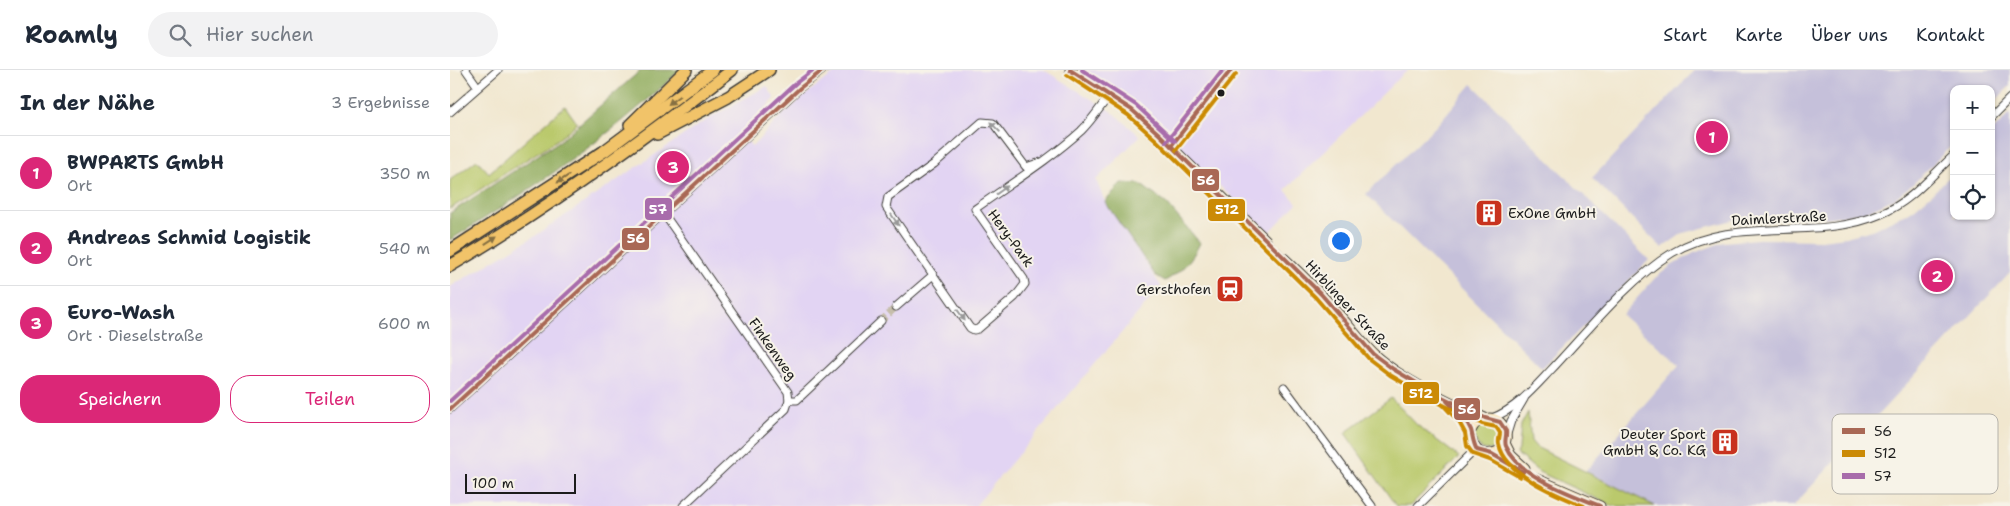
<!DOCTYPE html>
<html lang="de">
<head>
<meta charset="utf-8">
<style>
	body { margin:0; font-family:"Shantell Sans",sans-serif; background:#f2f2f3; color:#1f2937 }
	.controls { position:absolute; right:15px; top:15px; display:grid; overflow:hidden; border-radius:10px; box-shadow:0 1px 4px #0004 }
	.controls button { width:45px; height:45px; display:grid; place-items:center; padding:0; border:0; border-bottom:1px solid #e0e1e3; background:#fff; color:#1f2937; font:25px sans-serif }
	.scale { position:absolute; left:15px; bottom:12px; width:111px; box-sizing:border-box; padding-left:5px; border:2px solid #1c1c1c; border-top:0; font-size:14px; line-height:18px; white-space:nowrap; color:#1c1c1c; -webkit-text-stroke:4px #f7f3e8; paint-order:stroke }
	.you { position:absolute; left:890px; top:170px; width:18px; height:18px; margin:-12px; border:4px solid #fff; border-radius:50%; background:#1a73e8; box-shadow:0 0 0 8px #1a73e833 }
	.badge { display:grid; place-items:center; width:32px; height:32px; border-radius:50%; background:#db2777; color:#fff; font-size:16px; font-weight:700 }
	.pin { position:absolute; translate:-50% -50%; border:2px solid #fff; box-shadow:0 1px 5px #0006 }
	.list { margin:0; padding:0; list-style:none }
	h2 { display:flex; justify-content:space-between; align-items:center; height:65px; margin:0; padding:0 20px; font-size:21px }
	h2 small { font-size:16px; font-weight:400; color:#747a83 }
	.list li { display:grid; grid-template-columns:32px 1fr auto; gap:15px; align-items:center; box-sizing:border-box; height:75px; padding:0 20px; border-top:1px solid #e0e1e3 }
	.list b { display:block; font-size:19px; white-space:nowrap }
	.list p { margin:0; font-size:16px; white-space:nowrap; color:#747a83 }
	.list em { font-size:16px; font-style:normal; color:#747a83 }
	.actions { display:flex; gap:10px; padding:15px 20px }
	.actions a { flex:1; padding:11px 0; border:1px solid #db2777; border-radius:20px; text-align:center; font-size:18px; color:#db2777 }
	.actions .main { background:#db2777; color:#fff }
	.icon { flex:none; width:28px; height:28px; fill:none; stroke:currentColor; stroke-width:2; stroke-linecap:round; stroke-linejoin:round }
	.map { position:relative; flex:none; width:1560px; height:436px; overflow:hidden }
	header { display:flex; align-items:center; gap:30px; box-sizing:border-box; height:70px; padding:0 25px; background:#fff; border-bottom:1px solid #e0e1e3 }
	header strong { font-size:24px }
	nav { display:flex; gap:28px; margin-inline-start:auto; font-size:18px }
	.search { width:350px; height:45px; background:#f2f2f3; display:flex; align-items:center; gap:12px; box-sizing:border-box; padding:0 18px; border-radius:28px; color:#747a83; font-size:19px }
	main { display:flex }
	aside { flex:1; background:#fff }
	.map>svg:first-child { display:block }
</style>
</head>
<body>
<header>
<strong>Roamly</strong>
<div class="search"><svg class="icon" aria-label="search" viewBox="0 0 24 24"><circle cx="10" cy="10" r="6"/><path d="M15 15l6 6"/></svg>Hier suchen</div>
<nav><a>Start</a><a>Karte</a><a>Über uns</a><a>Kontakt</a></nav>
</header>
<main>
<aside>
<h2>In der Nähe<small>3 Ergebnisse</small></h2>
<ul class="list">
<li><span class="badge">1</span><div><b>BWPARTS GmbH</b><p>Ort</p></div><em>350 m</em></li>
<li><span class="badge">2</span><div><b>Andreas Schmid Logistik</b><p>Ort</p></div><em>540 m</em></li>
<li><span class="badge">3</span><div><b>Euro-Wash</b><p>Ort · Dieselstraße</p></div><em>600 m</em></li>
</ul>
<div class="actions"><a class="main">Speichern</a><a>Teilen</a></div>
</aside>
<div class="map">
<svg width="1560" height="436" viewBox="0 0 1560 436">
	<rect width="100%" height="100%" fill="#f7f3e8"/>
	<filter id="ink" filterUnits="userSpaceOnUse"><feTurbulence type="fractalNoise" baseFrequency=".02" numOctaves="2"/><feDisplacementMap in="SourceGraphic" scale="10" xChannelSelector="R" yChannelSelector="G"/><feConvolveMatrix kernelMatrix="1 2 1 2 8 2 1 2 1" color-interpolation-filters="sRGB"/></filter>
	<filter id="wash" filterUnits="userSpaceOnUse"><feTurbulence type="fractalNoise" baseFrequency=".0096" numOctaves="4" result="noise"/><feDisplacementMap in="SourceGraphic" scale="20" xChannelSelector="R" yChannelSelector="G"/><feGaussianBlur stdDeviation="1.12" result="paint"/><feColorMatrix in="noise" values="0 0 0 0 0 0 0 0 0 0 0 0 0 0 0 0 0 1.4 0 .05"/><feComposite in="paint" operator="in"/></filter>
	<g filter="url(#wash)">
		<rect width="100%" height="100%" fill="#f1e7cf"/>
		<g fill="#e2d4f3">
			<path d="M389,0h205l67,41 29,25 -44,44 9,22 56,84 -186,220h-525v-219l85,-51 165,-112 67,-38 8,13 -34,32 11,16 29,-31 34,-29z"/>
			<path d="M632,0h327l-7,5 -117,115 12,13 -28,30 -136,-130 -26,-19z"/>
		</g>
		<g fill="#c5c0da">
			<path d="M1245,0h315v16l-19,19v-16h-37v54l-40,40 -19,15 -29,14 -41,6 -88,1 -54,14 -21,15 -70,-70z"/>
			<path d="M1022,14l177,176 -107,108 -176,-174 71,-69z"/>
			<path d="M1560,43v160l-217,233h-138l-69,-35 93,-106 -57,-50 33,-37 16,-12 23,-13 30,-11 35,-3 62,1 25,-3 26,-7 41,-20 19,-16 22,-22v44h37v-83z"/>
		</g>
		<g fill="#bac96c" stroke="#6b7244">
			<path d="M115,36l12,17 -17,15 -110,71v-29l27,-20 12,13z"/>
			<path d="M941,328l26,27 42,32 -49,49h-14l-51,-73z"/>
			<path d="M1078,342l3,29 5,6 119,59h-42l-74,-34 -22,-18 2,-5 2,-24z"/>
			<circle cx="1038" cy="366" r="14"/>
		</g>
		<g fill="#93ad60" stroke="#58643e">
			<path d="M191,0h39c-69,67 -148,119 -230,170v-27l111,-73z"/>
			<path d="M671,113l19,1 27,20 33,39c-8,17 -19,29 -35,38l-10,-6 -50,-73z"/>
		</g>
	</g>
	<g filter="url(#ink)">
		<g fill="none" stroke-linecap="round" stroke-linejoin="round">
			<path stroke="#c6beab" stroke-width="7" stroke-dasharray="7 3.5" stroke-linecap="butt" d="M431,251l15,-14"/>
			<path stroke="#c6beab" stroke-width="9" stroke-dasharray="9 4.5" stroke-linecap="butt" d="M816,170l18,18"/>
			<defs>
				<g id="minor">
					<path d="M16,0l12,17"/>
					<path d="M0,42l48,-42"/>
					<path d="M1541,47l19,-19"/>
					<path d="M721,76l60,-76"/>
					<path d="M591,92l-15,5 -33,-44 -11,-1 -48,42 -46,33 -2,10 84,121 4,2 4,-1 37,-32 10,-13 -1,-5 -49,-70c35,-25 74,-49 106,-78 11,-11 20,-24 29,-37"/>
					<path d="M214,144l124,178 1,8 -3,9 -103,97"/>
					<path d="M446,237l37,-32"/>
					<path d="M834,317l88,119"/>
					<path d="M339,330h8l84,-79"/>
					<path d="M0,339l350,-321 23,-18"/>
					<path d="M1042,348c24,-9 41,-29 58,-47 36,-38 78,-91 122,-118 64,-39 142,-10 209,-39 30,-12 50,-38 73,-59"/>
					<path d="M1057,364l4,-13 13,-22"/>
					<path d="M968,436l58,-57"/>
				</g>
				<g id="secondary">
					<path d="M620,0l40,24 37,29 119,117"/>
					<path d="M834,188c18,17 36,34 51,52 15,16 27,34 43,48 28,24 73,45 107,60"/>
					<path d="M1002,335c5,5 10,9 13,14 7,13 5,39 27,34 5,-1 10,-4 12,-8 3,-5 3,-10 1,-15 -6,-18 -28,-14 -34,1"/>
					<path d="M1055,373l6,12 14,13"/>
					<path d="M1042,384l36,21 72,31"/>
				</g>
				<g id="trunk">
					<path d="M180,55l56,-55"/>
					<path d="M207,64l71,-37 41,-27"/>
					<path d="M0,181l153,-99 110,-82"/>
					<path d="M0,196c99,-58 192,-126 282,-196"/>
				</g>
			</defs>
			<use href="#minor" stroke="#3c3a37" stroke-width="9"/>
			<use href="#secondary" stroke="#3c3a37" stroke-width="11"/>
			<use href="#trunk" stroke="#3c3a37" stroke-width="14"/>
			<use href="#minor" stroke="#fff" stroke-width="7"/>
			<use href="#secondary" stroke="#f9e7c3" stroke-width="9"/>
			<use href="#trunk" stroke="#f1c369" stroke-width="11"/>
			<defs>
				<g id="bus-1">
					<path d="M620,0l62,40 27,24 162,160 52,60 20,15 39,23 53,26 15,4 6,9c1,5 -2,10 0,15 13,31 65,48 94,60"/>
					<path d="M721,76l60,-76"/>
					<path d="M997,331c9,9 19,17 24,29 2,7 2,13 6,20l15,4 31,18"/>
					<path d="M0,339l350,-321 23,-18"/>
				</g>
				<g id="bus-2">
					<path d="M617,5l61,40 27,24 161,159 53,61 21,16 39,23 53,26 14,3 4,6c0,3 -2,7 -1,11 6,31 60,52 85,62"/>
					<path d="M726,80l60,-76"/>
					<path d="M993,335l16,17 6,11 2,13 6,8 17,6 30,17"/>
				</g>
				<g id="bus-3">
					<path d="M632,0l54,35 39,36"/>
					<path d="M716,72l57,-72"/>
					<path d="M0,331l346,-318 17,-13"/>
				</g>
			</defs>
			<use href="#bus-1" stroke="#f7f3e8" stroke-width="8"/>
			<use href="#bus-2" stroke="#f7f3e8" stroke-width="8"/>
			<use href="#bus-3" stroke="#f7f3e8" stroke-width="8"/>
			<use href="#bus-1" stroke="#a96855" stroke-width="4"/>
			<use href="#bus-2" stroke="#cb8a06" stroke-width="4"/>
			<use href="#bus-3" stroke="#a86cab" stroke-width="4"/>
		</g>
		<defs><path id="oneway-solid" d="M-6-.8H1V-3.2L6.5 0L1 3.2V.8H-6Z" transform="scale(1.25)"/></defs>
		<g fill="#867042">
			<use href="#oneway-solid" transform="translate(224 30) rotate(143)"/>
			<use href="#oneway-solid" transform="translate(113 109) rotate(146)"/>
			<use href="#oneway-solid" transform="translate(41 170) rotate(-33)"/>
		</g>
		<g fill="#999">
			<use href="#oneway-solid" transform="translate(545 57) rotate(-135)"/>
			<use href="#oneway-solid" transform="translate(552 120) rotate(-36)"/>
			<use href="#oneway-solid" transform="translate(445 150) rotate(56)"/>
			<use href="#oneway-solid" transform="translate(511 245) rotate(55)"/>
		</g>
	</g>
	<defs>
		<symbol id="building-square" viewBox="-11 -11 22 22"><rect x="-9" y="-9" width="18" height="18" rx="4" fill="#c8321e" stroke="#f7f3e8"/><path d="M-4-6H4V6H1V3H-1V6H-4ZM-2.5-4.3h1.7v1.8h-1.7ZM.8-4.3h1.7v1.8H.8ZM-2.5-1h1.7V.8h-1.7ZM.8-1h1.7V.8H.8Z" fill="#fff"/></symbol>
		<symbol id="station-square" viewBox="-11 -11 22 22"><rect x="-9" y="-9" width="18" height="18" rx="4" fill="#c8321e" stroke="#f7f3e8"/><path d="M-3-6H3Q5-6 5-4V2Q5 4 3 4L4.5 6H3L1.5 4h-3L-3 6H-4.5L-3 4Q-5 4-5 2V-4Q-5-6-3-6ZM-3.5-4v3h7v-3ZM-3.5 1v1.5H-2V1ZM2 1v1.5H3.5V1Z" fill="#fff"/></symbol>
	</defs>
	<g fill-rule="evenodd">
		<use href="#building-square" x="1023" y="127" width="32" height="32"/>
		<use href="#station-square" x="764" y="203" width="32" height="32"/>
		<use href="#building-square" x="1259" y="356" width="32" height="32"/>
	</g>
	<circle fill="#1c1c1c" stroke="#f7f3e8" stroke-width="2" cx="771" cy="23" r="4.5"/>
	<g text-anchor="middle" stroke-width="4" stroke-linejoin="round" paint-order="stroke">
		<g font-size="14" fill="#1c1c1c" stroke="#f7f3e8" text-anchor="end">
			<text x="1058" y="148" text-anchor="start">ExOne GmbH</text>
			<text x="761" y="224">Gersthofen</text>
			<text x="1256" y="369">Deuter Sport<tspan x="1256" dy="16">GmbH &amp; Co. KG</tspan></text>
		</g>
		<g font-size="14" fill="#1c1c1c" stroke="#f7f3e8">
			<text transform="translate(1329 148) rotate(-3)" y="5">Daimlerstraße</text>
			<text transform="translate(561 168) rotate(54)" y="5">Hery-Park</text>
			<text transform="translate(898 235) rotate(47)" y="5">Hirblinger Straße</text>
			<text transform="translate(323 279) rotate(55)" y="5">Finkenweg</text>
		</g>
	</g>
	<rect x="1382" y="344" width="166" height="80" rx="8" fill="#f7f3e8" stroke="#b5b2ab" stroke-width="1"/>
	<rect x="1392" y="358" width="23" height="6" fill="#a96855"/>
	<rect x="1392" y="380" width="23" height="7" fill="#cb8a06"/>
	<rect x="1392" y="403" width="23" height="6" fill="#a86cab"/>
	<g font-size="14" fill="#1c1c1c">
		<text x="1424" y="366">56</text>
		<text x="1424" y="388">512</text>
		<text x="1424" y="411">57</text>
	</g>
	<g stroke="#f7f3e8" stroke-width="2">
		<rect x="741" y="98" width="29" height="24" rx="5" fill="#a96855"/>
		<rect x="194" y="127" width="29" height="24" rx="5" fill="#a86cab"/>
		<rect x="757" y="128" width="39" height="24" rx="5" fill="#cb8a06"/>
		<rect x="171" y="157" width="29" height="24" rx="5" fill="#a96855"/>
		<rect x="952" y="311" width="38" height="24" rx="5" fill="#cb8a06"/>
		<rect x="1003" y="327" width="28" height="24" rx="5" fill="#a96855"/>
	</g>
	<g font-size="14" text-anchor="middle" font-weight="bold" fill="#fff">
		<text x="756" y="115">56</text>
		<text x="208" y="144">57</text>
		<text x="777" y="144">512</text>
		<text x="186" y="173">56</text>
		<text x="971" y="328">512</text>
		<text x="1017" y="344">56</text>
	</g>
</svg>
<div class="controls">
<button>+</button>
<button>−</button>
<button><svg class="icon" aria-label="locate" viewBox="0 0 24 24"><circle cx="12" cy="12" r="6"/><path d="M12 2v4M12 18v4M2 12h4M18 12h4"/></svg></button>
</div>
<div class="scale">100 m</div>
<div class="you"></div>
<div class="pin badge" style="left:1262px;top:67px">1</div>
<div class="pin badge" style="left:1487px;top:206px">2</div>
<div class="pin badge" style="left:223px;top:97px">3</div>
</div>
</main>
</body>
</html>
